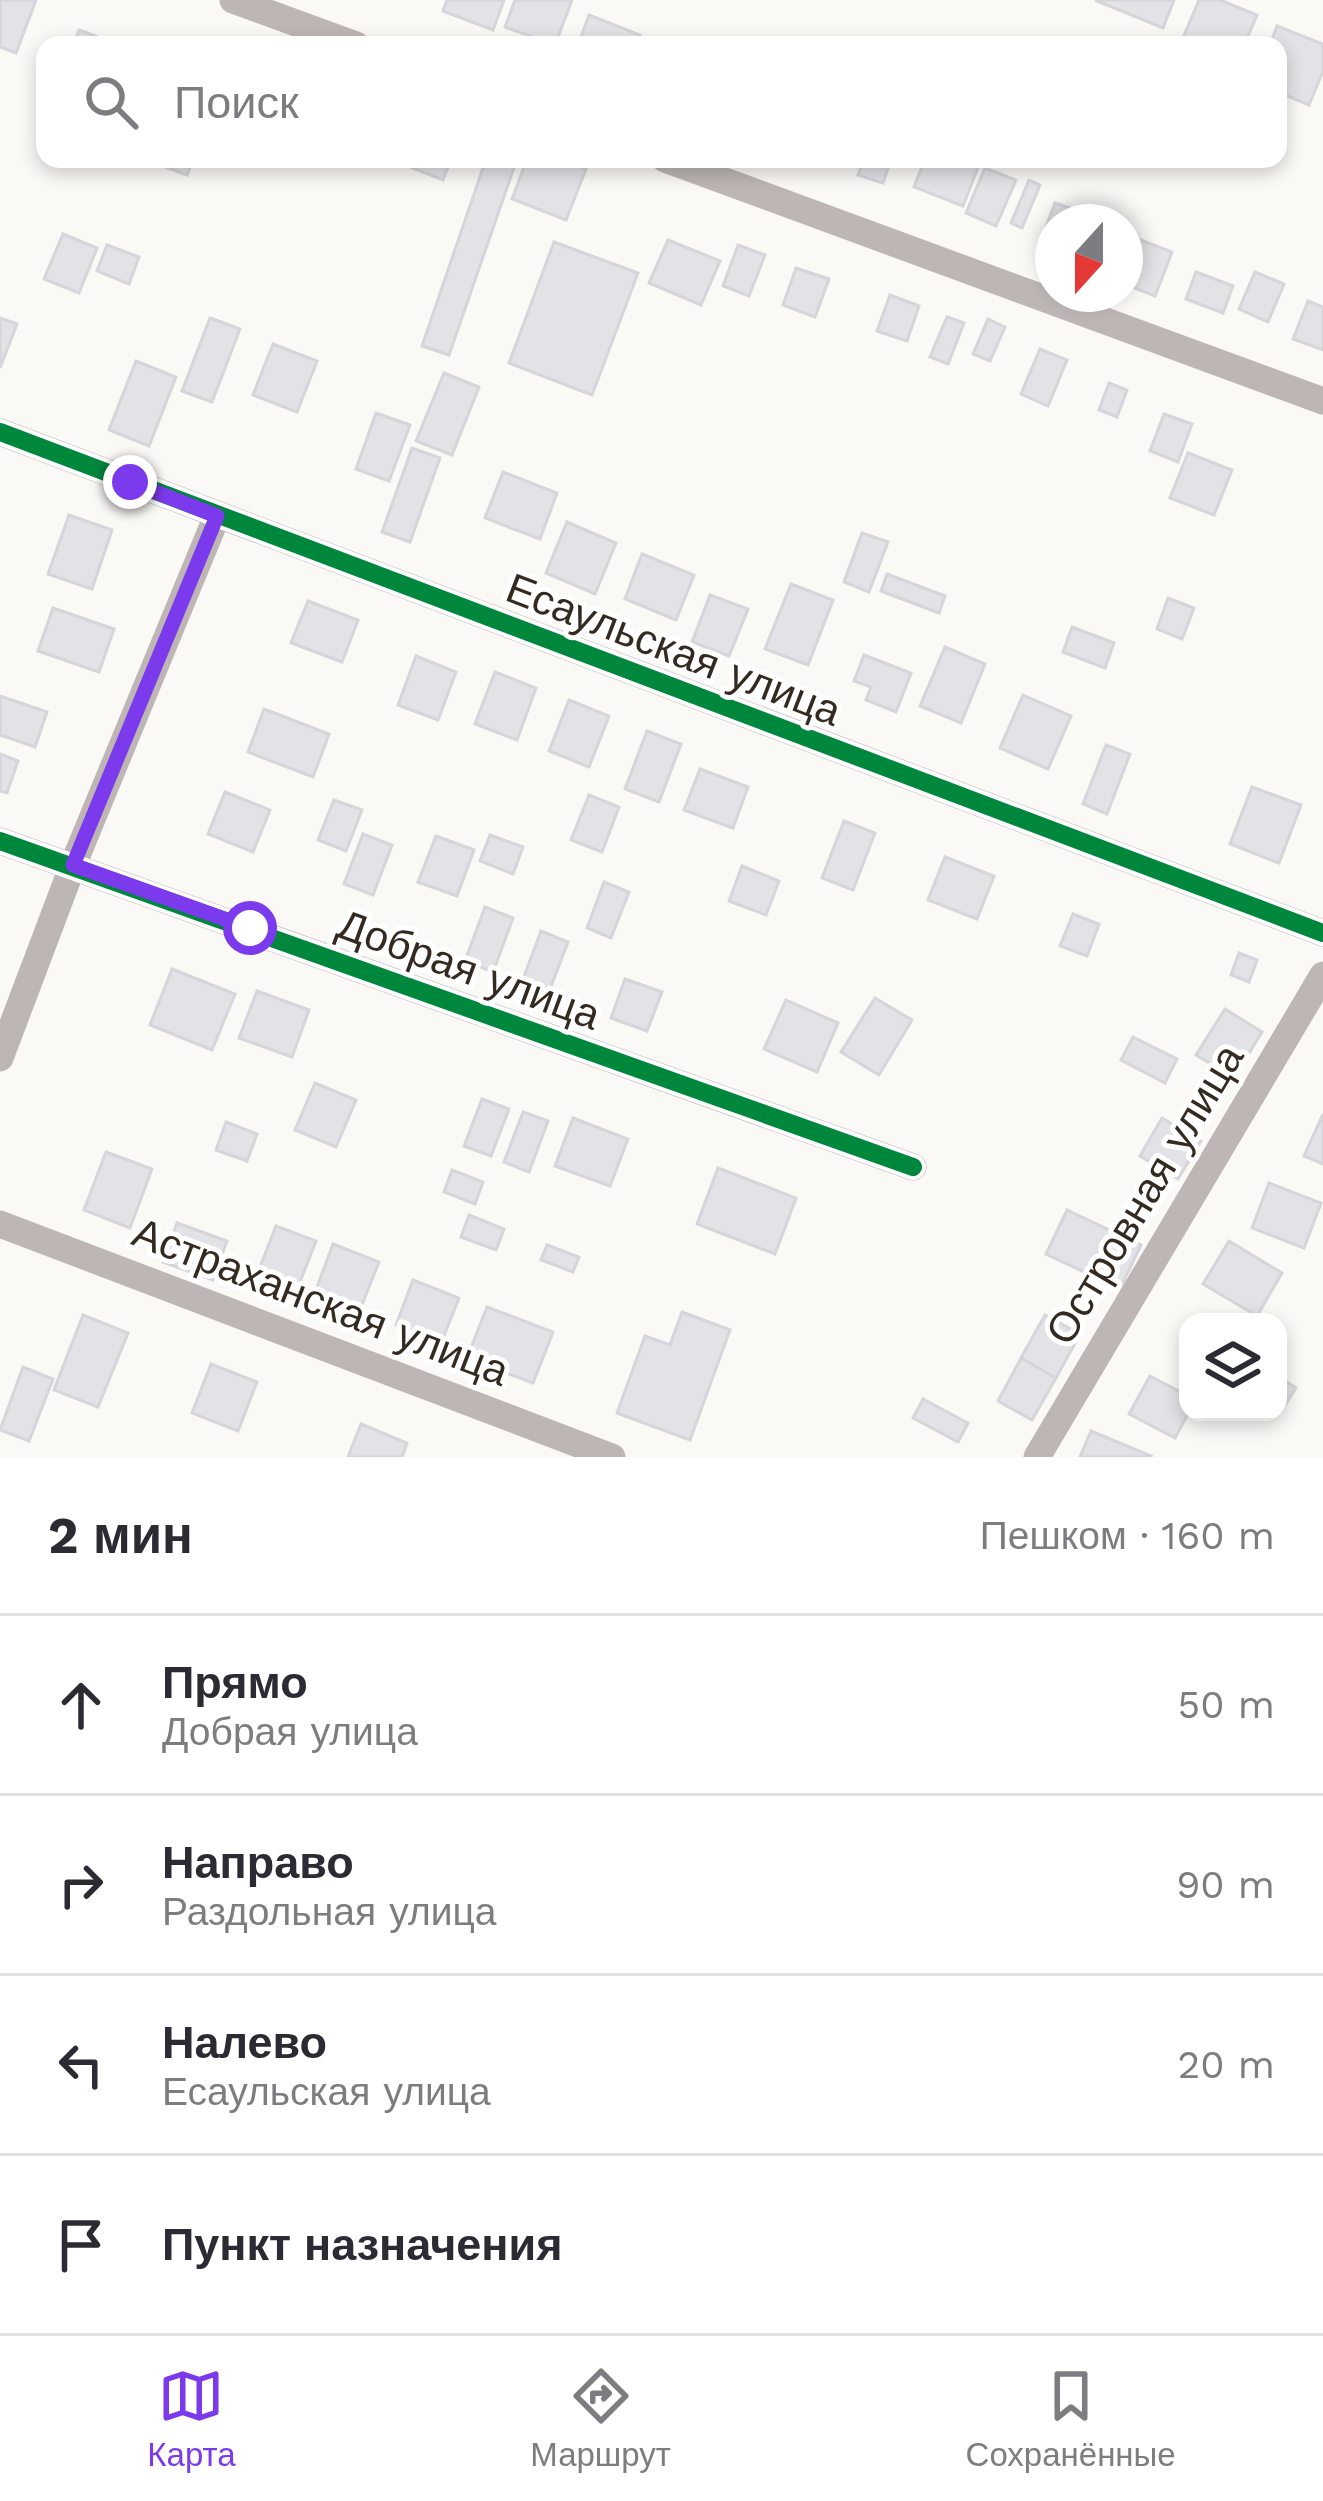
<!DOCTYPE html>
<html lang="ru">
<head>
<meta charset="utf-8">
<style>
	body { margin:0; font-family:"Work Sans",sans-serif; background:#f7f7f7; color:#2b2b33 }
	.controls { position:absolute; right:36px; bottom:36px; display:grid; overflow:hidden; border-radius:24px; box-shadow:0 6px 18px #0003 }
	.controls button { width:108px; height:108px; display:grid; place-items:center; padding:0; border:0; border-bottom:3px solid #e1e1e2; background:#fff; color:#2b2b33; font:60px sans-serif }
	.compass { position:absolute; left:1035px; top:204px; width:108px; height:108px; border-radius:50%; background:#fff; box-shadow:0 6px 18px #0003; rotate:201deg }
	.stop { position:absolute; width:36px; height:36px; margin:-27px; border:9px solid #7c3aed; border-radius:50%; background:#fff }
	.stop.end { background:#7c3aed; border-color:#fff; box-shadow:0 3px 12px #0008 }
	.list { margin:0; padding:0; list-style:none }
	h2 { display:flex; justify-content:space-between; align-items:center; height:156px; margin:0; padding:0 48px; font-size:51px }
	h2 small { font-size:39px; font-weight:400; color:#7c7c81 }
	.list li { display:grid; grid-template-columns:78px 1fr auto; gap:36px; align-items:center; box-sizing:border-box; height:180px; padding:0 48px; border-top:3px solid #e1e1e2 }
	.list b { display:block; font-size:45px; white-space:nowrap }
	.list p { margin:0; font-size:39px; white-space:nowrap; color:#7c7c81 }
	.list em { font-size:39px; font-style:normal; color:#7c7c81 }
	.icon { flex:none; width:66px; height:66px; fill:none; stroke:currentColor; stroke-width:2; stroke-linecap:round; stroke-linejoin:round }
	.map { position:relative; flex:none; width:1323px; height:1457px; overflow:hidden }
	.search { position:absolute; background:#fff; box-shadow:0 6px 18px #0003; left:36px; right:36px; top:36px; height:132px; display:flex; align-items:center; gap:30px; box-sizing:border-box; padding:0 42px; border-radius:24px; color:#7c7c81; font-size:45px }
	.sheet { height:876px; background:#fff }
	nav { display:flex; justify-content:space-around; align-items:center; box-sizing:border-box; height:168px; border-top:3px solid #e1e1e2; background:#fff; font-size:33px; color:#7c7c81 }
	nav a { display:grid; justify-items:center; gap:6px }
	nav .on { color:#7c3aed }
	.map>svg:first-child { display:block }
</style>
</head>
<body>
<div class="map">
<svg width="1323" height="1457" viewBox="0 0 1323 1457">
	<rect width="100%" height="100%" fill="#fbf9f6"/>
	<g fill="#e3e2e6" stroke="#d6d5da" stroke-width="3">
		<path d="M0,0h36l-20,53 -16,-6z"/>
		<path d="M447,0h57l-11,30 -50,-19z"/>
		<path d="M515,0h57l-17,45 -50,-18z"/>
		<path d="M1095,0h79l-11,28z"/>
		<path d="M1199,0h21l37,15 -13,30h-64z"/>
		<path d="M589,15l51,20 -4,10h-58z"/>
		<path d="M1277,26l46,18v27l-14,34 -31,-13v-47h-8z"/>
		<path d="M79,30l39,14 -1,1h-43z"/>
		<path d="M144,159h49l-6,16z"/>
		<path d="M407,159h44l-8,21 -38,-15z"/>
		<path d="M486,159h31l-68,196 -27,-9z"/>
		<path d="M527,159h34l25,10 -20,51 -54,-21z"/>
		<path d="M864,159h27l-8,24 -25,-8z"/>
		<path d="M925,159h34l19,8 -15,39 -49,-19z"/>
		<path d="M985,168l31,12 -20,46 -30,-13z"/>
		<path d="M1029,180l11,5 -18,43 -11,-5z"/>
		<path d="M1055,203l29,10 -4,9h-27v8l-7,-3z"/>
		<path d="M63,234l34,14 -18,45 -35,-14z"/>
		<path d="M1125,234l47,18 -17,44 -30,-12 5,-18 -5,-2z"/>
		<path d="M668,240l52,21 -19,44 -52,-22z"/>
		<path d="M554,242l84,31 -46,122 -83,-32z"/>
		<path d="M107,245l32,12 -10,27 -32,-13z"/>
		<path d="M738,245l27,10 -16,41 -26,-10z"/>
		<path d="M796,268l33,11 -14,38 -32,-12z"/>
		<path d="M1196,272l37,14 -10,27 -37,-14z"/>
		<path d="M1255,272l29,12 -16,38 -29,-13z"/>
		<path d="M890,295l29,11 -12,35 -30,-10z"/>
		<path d="M1308,301l15,6v43l-30,-11z"/>
		<path d="M947,317l17,6 -16,41 -18,-7z"/>
		<path d="M0,318l17,6 -17,44z"/>
		<path d="M210,318l30,11 -28,73 -30,-11z"/>
		<path d="M988,319l17,8 -15,34 -17,-7z"/>
		<path d="M273,344l44,17 -20,51 -44,-17z"/>
		<path d="M1040,349l27,11 -19,46 -27,-12z"/>
		<path d="M136,361l40,16 -27,69 -40,-16z"/>
		<path d="M444,373l35,14 -27,68 -36,-14z"/>
		<path d="M1109,383l18,7 -10,27 -18,-7z"/>
		<path d="M376,413l34,12 -21,56 -33,-12z"/>
		<path d="M1164,414l28,10 -14,38 -28,-11z"/>
		<path d="M412,448l28,10 -30,84 -28,-10z"/>
		<path d="M1188,453l44,17 -18,45 -44,-17z"/>
		<path d="M503,472l54,21 -17,46 -55,-21z"/>
		<path d="M69,515l43,15 -20,59 -44,-15z"/>
		<path d="M567,522l49,21 -21,51 -49,-21z"/>
		<path d="M862,533l26,9 -19,50 -25,-10z"/>
		<path d="M642,554l52,21 -18,45 -51,-21z"/>
		<path d="M887,574l58,22 -6,17 -58,-22z"/>
		<path d="M791,584l42,16 -25,65 -43,-16z"/>
		<path d="M710,595l38,14 -19,47 -37,-14z"/>
		<path d="M1168,598l26,10 -12,31 -25,-10z"/>
		<path d="M308,601l50,19 -16,42 -51,-19z"/>
		<path d="M53,608l61,21 -15,43 -61,-21z"/>
		<path d="M1072,627l42,16 -9,25 -42,-16z"/>
		<path d="M945,647l40,17 -24,59 -41,-17z"/>
		<path d="M864,655l47,18 -15,39 -30,-12 5,-13 -17,-6z"/>
		<path d="M416,656l40,16 -18,48 -40,-15z"/>
		<path d="M495,672l41,16 -19,52 -42,-16z"/>
		<path d="M1023,695l48,21 -23,53 -48,-21z"/>
		<path d="M0,696l47,16 -12,35 -35,-12z"/>
		<path d="M569,700l40,16 -20,51 -40,-16z"/>
		<path d="M264,709l65,25 -16,43 -65,-25z"/>
		<path d="M647,731l34,13 -22,58 -34,-13z"/>
		<path d="M1106,745l24,9 -23,60 -24,-10z"/>
		<path d="M0,754l18,7 -11,32 -7,-2z"/>
		<path d="M700,769l48,18 -15,41 -49,-18z"/>
		<path d="M1252,787l49,18 -22,58 -49,-19z"/>
		<path d="M225,792l45,18 -17,42 -45,-18z"/>
		<path d="M589,795l30,12 -17,45 -31,-12z"/>
		<path d="M334,800l28,10 -16,41 -28,-11z"/>
		<path d="M844,821l31,12 -22,57 -31,-12z"/>
		<path d="M363,834l29,11 -19,50 -29,-11z"/>
		<path d="M490,835l33,12 -10,27 -33,-13z"/>
		<path d="M436,836l38,14 -17,46 -39,-14z"/>
		<path d="M945,857l49,19 -17,43 -49,-19z"/>
		<path d="M742,866l37,15 -13,34 -37,-14z"/>
		<path d="M604,882l25,10 -18,46 -24,-10z"/>
		<path d="M485,907l28,11 -20,54 -28,-11z"/>
		<path d="M1073,914l26,10 -12,32 -27,-10z"/>
		<path d="M541,931l27,11 -18,47 -27,-10z"/>
		<path d="M1239,953l18,7 -8,22 -18,-7z"/>
		<path d="M172,969l63,25 -23,56 -62,-25z"/>
		<path d="M625,979l37,13 -15,39 -36,-13z"/>
		<path d="M257,991l52,19 -17,47 -53,-19z"/>
		<path d="M875,998l37,22 -33,55 -38,-23z"/>
		<path d="M786,1000l52,23 -21,49 -53,-23z"/>
		<path d="M1225,1009l37,23 -28,46 -38,-23z"/>
		<path d="M1133,1037l44,22 -12,24 -44,-23z"/>
		<path d="M315,1083l41,17 -20,47 -41,-17z"/>
		<path d="M482,1099l27,10 -18,47 -27,-10z"/>
		<path d="M523,1112l25,9 -19,51 -25,-10z"/>
		<path d="M1323,1114v50l-19,-8z"/>
		<path d="M573,1118l55,21 -18,47 -55,-20z"/>
		<path d="M1162,1118l39,23 -23,38 -38,-23z"/>
		<path d="M226,1122l31,12 -10,27 -31,-11z"/>
		<path d="M106,1152l46,17 -22,59 -46,-18z"/>
		<path d="M718,1168l78,30 -21,56 -78,-30z"/>
		<path d="M452,1170l31,12 -8,22 -31,-12z"/>
		<path d="M1269,1183l52,20 -17,45 -52,-20z"/>
		<path d="M1067,1210l74,35 -21,44 -74,-35z"/>
		<path d="M469,1215l35,14 -8,21 -35,-13z"/>
		<path d="M177,1223l50,18 -14,39 -50,-18z"/>
		<path d="M276,1226l40,15 -20,51 -40,-15z"/>
		<path d="M1229,1241l53,32 -25,43 -54,-32z"/>
		<path d="M333,1244l46,18 -20,50 -45,-17z"/>
		<path d="M547,1245l32,12 -6,15 -32,-12z"/>
		<path d="M413,1280l46,18 -18,45 -45,-18z"/>
		<path d="M487,1307l66,25 -20,51 -66,-25z"/>
		<path d="M682,1312l48,18 -40,110 -73,-27 28,-77 25,9z"/>
		<path d="M83,1315l45,18 -30,74 -44,-17z"/>
		<path d="M1045,1315l35,19 -24,44 -35,-20z"/>
		<path d="M1021,1358l35,20 -24,42 -34,-19z"/>
		<path d="M211,1364l46,18 -19,49 -46,-18z"/>
		<path d="M23,1367l30,12 -24,62 -29,-11z"/>
		<path d="M1150,1376l38,20 1,16 -14,26 -46,-24z"/>
		<path d="M1278,1376l18,12 -15,23 -3,-2z"/>
		<path d="M923,1399l45,24 -10,19 -45,-24z"/>
		<path d="M361,1424l46,19 -5,14h-54z"/>
		<path d="M1091,1431l60,25 -1,1h-70z"/>
	</g>
	<g fill="none" stroke-linecap="round" stroke-linejoin="round">
		<g stroke="#bdb6b5" stroke-width="27">
			<path d="M233,0l123,45"/>
			<path d="M665,159l658,242"/>
			<path d="M0,432l1323,501"/>
			<path d="M0,841l913,326"/>
			<path d="M0,1058l73,-193 144,-349"/>
			<path d="M0,1224l612,233"/>
			<path d="M1037,1457l286,-482"/>
		</g>
		<defs>
			<g id="cycleway">
				<path d="M0,432l1323,501"/>
				<path d="M0,841l913,326"/>
			</g>
		</defs>
		<use href="#cycleway" stroke="#fff" stroke-width="26"/>
		<use href="#cycleway" stroke="#00873e" stroke-width="18"/>
	</g>
	<g fill="none" stroke-linecap="round" stroke-linejoin="round">
		<path stroke="#7c3aed" stroke-width="15" d="M130,482l87,34 -144,349 177,63"/>
	</g>
	<g text-anchor="middle" stroke-width="10" stroke-linejoin="round" paint-order="stroke">
		<g font-size="42" fill="#352a20" stroke="#fff">
			<text transform="translate(674 649) rotate(21)" y="15">Есаульская улица</text>
			<text transform="translate(469 969) rotate(20)" y="15">Добрая улица</text>
			<text transform="translate(1144 1194) rotate(-59)" y="15">Островная улица</text>
			<text transform="translate(321 1301) rotate(21)" y="15">Астраханская улица</text>
		</g>
	</g>
</svg>
<div class="controls">
<button><svg class="icon" aria-label="layers" viewBox="0 0 24 24"><path d="M12 4l9 5-9 5-9-5zM3 14l9 5 9-5"/></svg></button>
</div>
<svg class="compass" viewBox="-18 -18 36 36"><path d="M0-13l5 13h-10z" fill="#e53935"/><path d="M0 13l5-13h-10z" fill="#7c7c81"/></svg>
<div class="stop" style="left:250px;top:928px"></div>
<div class="stop end" style="left:130px;top:482px"></div>
<div class="search"><svg class="icon" aria-label="search" viewBox="0 0 24 24"><circle cx="10" cy="10" r="6"/><path d="M15 15l6 6"/></svg>Поиск</div>
</div>
<section class="sheet">
<h2>2 мин<small>Пешком · 160 m</small></h2>
<ul class="list">
<li><svg class="icon" aria-label="ahead" viewBox="0 0 24 24"><path d="M12 20V5M6 11l6-6 6 6"/></svg><div><b>Прямо</b><p>Добрая улица</p></div><em>50 m</em></li>
<li><svg class="icon" aria-label="right" viewBox="0 0 24 24"><path d="M7 20v-9h11M14 6l5 5-5 5"/></svg><div><b>Направо</b><p>Раздольная улица</p></div><em>90 m</em></li>
<li><svg class="icon" aria-label="left" viewBox="0 0 24 24"><path d="M17 20v-9H6M10 6l-5 5 5 5"/></svg><div><b>Налево</b><p>Есаульская улица</p></div><em>20 m</em></li>
<li><svg class="icon" aria-label="arrive" viewBox="0 0 24 24"><path d="M6 21V4h12l-3 4 3 4H6"/></svg><div><b>Пункт назначения</b></div></li>
</ul>
</section>
<nav>
<a class="on"><svg class="icon" aria-label="map" viewBox="0 0 24 24"><path d="M3 6l6-2 6 2 6-2v14l-6 2-6-2-6 2zM9 4v14M15 6v14"/></svg>Карта</a>
<a><svg class="icon" aria-label="directions" viewBox="0 0 24 24"><path d="M12 3l9 9-9 9-9-9zM9 14v-3h6M13 9l2 2-2 2"/></svg>Маршрут</a>
<a><svg class="icon" aria-label="saved" viewBox="0 0 24 24"><path d="M7 4h10v16l-5-4-5 4z"/></svg>Сохранённые</a>
</nav>
</body>
</html>
